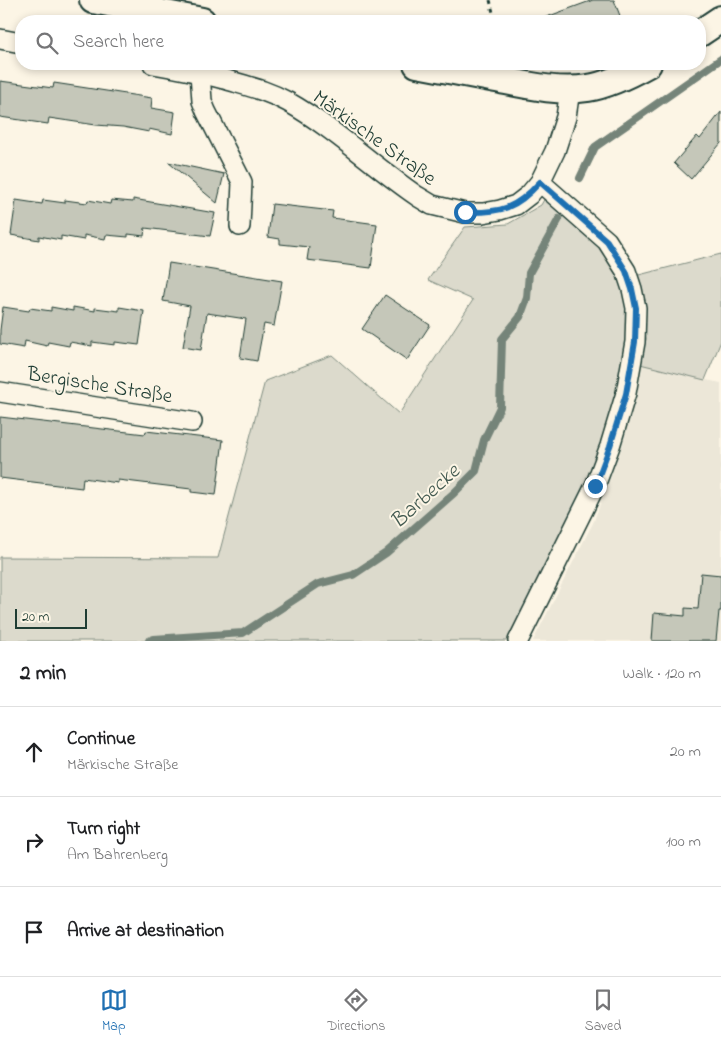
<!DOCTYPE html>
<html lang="en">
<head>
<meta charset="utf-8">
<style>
	body { margin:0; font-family:"Indie Flower",sans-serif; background:#f6f6f6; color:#202124 }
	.scale { position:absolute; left:15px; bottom:12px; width:72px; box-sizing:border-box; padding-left:5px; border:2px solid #1f3d34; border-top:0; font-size:14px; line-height:18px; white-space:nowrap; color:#1f3d34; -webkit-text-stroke:4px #fcf5e5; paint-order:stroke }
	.stop { position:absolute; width:15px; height:15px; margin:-11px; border:4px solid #1f6fb2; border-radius:50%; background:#fff }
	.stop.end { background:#1f6fb2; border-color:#fff; box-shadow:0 1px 5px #0008 }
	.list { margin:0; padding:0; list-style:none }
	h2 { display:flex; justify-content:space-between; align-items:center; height:65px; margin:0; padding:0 20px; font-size:21px }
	h2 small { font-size:16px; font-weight:400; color:#757577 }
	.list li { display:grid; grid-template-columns:32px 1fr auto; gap:15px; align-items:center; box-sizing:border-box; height:90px; padding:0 20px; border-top:1px solid #e0e0e0 }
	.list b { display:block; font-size:19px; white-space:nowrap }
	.list p { margin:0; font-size:16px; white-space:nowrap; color:#757577 }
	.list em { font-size:16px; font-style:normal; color:#757577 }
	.icon { flex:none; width:28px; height:28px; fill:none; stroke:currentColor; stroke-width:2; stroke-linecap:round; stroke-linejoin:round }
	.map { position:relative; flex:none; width:721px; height:641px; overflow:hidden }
	.search { position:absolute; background:#fff; box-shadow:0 2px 8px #0003; left:15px; right:15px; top:15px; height:55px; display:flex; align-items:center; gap:12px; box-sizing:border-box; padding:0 18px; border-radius:20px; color:#757577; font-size:19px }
	.sheet { height:335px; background:#fff }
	nav { display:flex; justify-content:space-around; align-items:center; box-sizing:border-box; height:70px; border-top:1px solid #e0e0e0; background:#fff; font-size:14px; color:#757577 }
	nav a { display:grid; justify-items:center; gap:2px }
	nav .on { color:#1f6fb2 }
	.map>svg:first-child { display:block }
</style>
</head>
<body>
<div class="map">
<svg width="721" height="641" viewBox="0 0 721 641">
	<rect width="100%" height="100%" fill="#fcf5e5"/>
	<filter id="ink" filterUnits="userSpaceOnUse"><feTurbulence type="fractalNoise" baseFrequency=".02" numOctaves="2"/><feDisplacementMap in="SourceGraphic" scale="10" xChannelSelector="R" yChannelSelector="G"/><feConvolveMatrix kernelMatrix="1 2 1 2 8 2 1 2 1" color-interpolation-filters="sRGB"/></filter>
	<g filter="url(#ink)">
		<path fill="#ece7d8" d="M641,364l65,16 15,3v258h-188l61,-120 25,-70z"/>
		<g fill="#dcdacc" stroke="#7e8c80">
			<path d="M546,196l31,24 31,39 14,27 7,37 -13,71 -30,95 -77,152h-509v-84l218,1 47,-177 67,-26 67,59 74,-114 -45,-20 37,-53 43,-3 33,-19z"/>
			<path d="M721,254v87l-16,39 -65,-16 6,-25 -4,-32 -7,-31z"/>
		</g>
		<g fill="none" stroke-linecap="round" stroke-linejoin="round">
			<g stroke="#758479" stroke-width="8">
				<path d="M580,178l15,-31 126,-88"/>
				<path d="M149,641l5,-2 89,-6 75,-49 35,-9 33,-22 68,-60 22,-22 8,-31 16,-33 2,-68 18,-22 7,-19 2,-25 30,-54"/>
			</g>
		</g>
		<g fill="#c5c7b9" stroke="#1f3d34">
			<path d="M593,0h21l8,21h-80l-1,-2z"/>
			<path d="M0,81l53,7 1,-5 98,15 -1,10 24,4 -3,22 -23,-5v3l-26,-5 -27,-2 -47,-7 -1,6 -48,-7z"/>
			<path d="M721,112v31l-30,36 -17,-16 23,-27 3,3z"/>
			<path d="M168,162l56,12 -7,29z"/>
			<path d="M133,199l82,14 -5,23 -65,-8 -1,8 -16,-2v3l-22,-2 -1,4 -21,-4v5l-23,-4v4l-22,-4v4l-28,-5 5,-35 26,4 1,-4 22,3v-3l22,3 1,-3 22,4 1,-4 22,2z"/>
			<path d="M272,204l61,7 -1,7 45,6 -6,44 -64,-8 2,-13 -29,-3v-5l-12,-2z"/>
			<path d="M169,263l113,18 -8,45 -10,-2 -7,37 -17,-3 6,-39 -39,-6 -6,37 -18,-3 7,-41 -27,-5z"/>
			<path d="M385,295l45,30 -23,35 -45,-31z"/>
			<path d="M3,307l26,4 1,-3 21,3v-4l22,4v-4l22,4v-3l24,3v-4l25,4 -5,34 -24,-3v3l-23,-3v4l-22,-4 -1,4 -21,-4 -1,4 -22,-5 -1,7 -24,-4v-14z"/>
			<path d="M0,417l145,17 1,-3 77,9 -7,55 -25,-3v-3l-73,-9v3l-35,-5 -1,10 -82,-10z"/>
			<path d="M701,573l20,2v36h-2l-3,30h-64l2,-28 31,3v-8l13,1z"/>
		</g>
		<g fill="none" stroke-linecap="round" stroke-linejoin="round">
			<defs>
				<g id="street">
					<path d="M0,39l21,4"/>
					<path d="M153,64c24,4 48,9 71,15 23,7 42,11 64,23 46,26 85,64 129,94l15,9 33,8h18l17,-3 16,-5 13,-10 11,-13 15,-31 11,-34 4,-27"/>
					<path d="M200,73l2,28 4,10 36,71 -2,44"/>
					<path d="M0,392l192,30"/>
					<path d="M518,641l77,-155 15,-40 16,-53 9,-51 1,-34 -4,-19 -6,-18 -19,-30 -67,-59"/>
				</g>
				<g id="secondary">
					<path d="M93,0l109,21"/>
					<path d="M700,33l21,-14"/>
					<path d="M417,64c27,5 53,10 79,15 30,6 62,14 92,9 20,-3 42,-14 60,-24"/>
				</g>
			</defs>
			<use href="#street" stroke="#1f3d34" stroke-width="22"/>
			<use href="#secondary" stroke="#1f3d34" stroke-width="30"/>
			<path stroke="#1f3d34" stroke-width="3" stroke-dasharray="4 4" stroke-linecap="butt" d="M490,0l5,21"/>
			<use href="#street" stroke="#fcf5e5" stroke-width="19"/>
			<use href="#secondary" stroke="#fcf5e5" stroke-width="26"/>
		</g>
	</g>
	<g fill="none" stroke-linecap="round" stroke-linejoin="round" filter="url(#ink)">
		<path stroke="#1f6fb2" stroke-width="6" d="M465,212c36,1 51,-3 75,-30l67,59 19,30 6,18 4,19 -1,34 -9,52 -16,52 -15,40"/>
	</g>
	<g text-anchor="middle" stroke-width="4" stroke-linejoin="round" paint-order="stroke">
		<g font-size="21" fill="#1f3d34" stroke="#fcf5e5">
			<text transform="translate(375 137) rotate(36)" y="7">Märkische Straße</text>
			<text transform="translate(100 384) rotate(9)" y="7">Bergische Straße</text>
		</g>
		<g font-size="22" font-style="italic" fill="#435a51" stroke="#fcf5e5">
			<text transform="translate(424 495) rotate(-42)" y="8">Barbecke</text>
		</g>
	</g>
</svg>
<div class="scale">20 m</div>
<div class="stop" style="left:465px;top:212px"></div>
<div class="stop end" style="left:595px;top:486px"></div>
<div class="search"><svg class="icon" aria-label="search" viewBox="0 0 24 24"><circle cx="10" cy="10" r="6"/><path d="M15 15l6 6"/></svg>Search here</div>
</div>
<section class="sheet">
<h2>2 min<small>Walk · 120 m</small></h2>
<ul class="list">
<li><svg class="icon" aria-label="ahead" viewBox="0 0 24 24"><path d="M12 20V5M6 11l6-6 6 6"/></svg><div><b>Continue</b><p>Märkische Straße</p></div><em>20 m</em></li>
<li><svg class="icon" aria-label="right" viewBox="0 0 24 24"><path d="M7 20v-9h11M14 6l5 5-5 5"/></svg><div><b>Turn right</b><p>Am Bahrenberg</p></div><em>100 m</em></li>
<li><svg class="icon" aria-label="arrive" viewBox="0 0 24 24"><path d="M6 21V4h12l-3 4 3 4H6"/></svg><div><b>Arrive at destination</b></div></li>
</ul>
</section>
<nav>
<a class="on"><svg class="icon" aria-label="map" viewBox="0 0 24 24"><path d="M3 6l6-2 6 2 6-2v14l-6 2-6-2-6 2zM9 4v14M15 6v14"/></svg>Map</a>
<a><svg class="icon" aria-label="directions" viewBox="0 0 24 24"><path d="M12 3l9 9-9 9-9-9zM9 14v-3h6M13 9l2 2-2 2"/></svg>Directions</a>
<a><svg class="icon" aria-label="saved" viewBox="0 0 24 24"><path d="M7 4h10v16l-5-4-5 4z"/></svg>Saved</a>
</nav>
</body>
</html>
